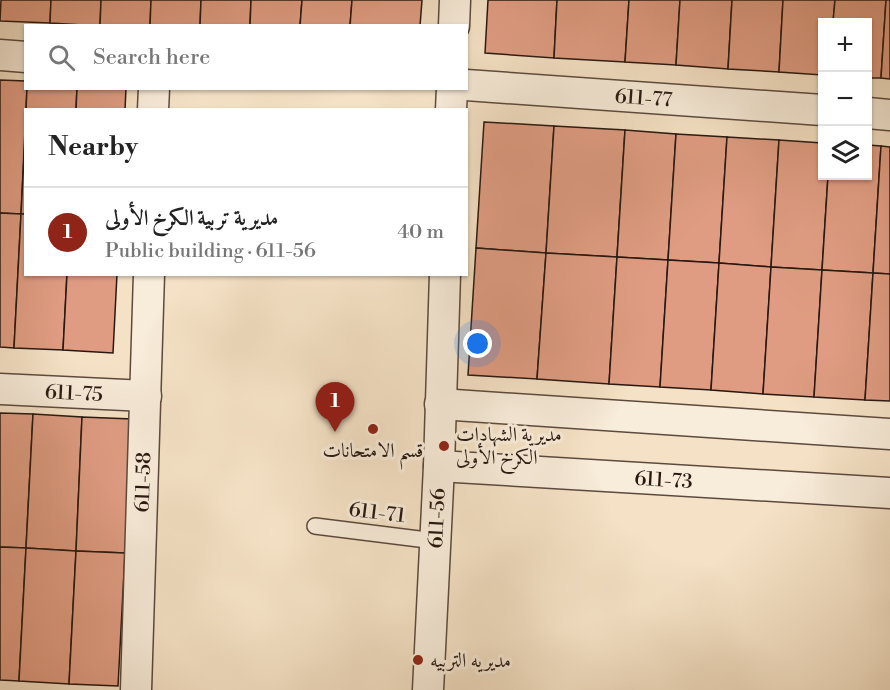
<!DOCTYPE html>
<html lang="en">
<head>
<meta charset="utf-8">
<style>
	body { margin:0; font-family:"Libre Bodoni",Amiri,serif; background:#f6f6f6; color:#222 }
	.controls { position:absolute; right:18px; top:18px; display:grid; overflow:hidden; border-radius:0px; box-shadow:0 2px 4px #0004 }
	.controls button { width:54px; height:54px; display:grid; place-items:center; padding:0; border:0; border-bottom:2px solid #e0e0e0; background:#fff; color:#222; font:30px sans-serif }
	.you { position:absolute; left:478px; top:344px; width:21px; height:21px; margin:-15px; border:4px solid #fff; border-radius:50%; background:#1a73e8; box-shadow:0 0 0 9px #1a73e833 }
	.badge { display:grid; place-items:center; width:39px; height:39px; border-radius:50%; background:#8f2418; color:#fff; font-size:20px; font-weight:700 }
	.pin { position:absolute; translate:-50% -50px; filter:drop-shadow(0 2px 3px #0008) }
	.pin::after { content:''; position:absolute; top:32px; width:21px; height:18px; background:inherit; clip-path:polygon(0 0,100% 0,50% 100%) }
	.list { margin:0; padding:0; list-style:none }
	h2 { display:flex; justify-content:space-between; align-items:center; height:78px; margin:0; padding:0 24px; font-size:26px }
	h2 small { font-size:20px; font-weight:400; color:#767676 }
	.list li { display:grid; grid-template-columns:39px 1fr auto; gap:18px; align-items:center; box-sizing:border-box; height:90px; padding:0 24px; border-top:2px solid #e0e0e0 }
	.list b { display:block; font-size:22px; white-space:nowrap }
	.list p { margin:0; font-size:20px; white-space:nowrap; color:#767676 }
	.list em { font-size:20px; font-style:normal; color:#767676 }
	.icon { flex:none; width:33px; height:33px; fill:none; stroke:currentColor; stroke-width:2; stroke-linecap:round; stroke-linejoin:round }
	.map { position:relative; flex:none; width:890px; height:690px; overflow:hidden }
	.search { position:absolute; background:#fff; box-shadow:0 2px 4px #0004; left:24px; top:24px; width:444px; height:66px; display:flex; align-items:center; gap:15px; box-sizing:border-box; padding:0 21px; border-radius:0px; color:#767676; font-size:22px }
	.panel { position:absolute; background:#fff; box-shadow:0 2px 4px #0004; left:24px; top:108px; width:444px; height:168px; border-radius:0px }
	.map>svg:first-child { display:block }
</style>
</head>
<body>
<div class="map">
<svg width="890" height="690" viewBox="0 0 890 690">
	<rect width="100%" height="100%" fill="#f5e2c6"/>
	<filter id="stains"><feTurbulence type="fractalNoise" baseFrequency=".00333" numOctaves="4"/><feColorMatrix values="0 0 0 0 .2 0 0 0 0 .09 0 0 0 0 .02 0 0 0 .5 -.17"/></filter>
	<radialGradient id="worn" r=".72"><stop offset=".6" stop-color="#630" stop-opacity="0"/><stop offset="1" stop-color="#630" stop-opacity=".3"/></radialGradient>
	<g fill="#df9c82" stroke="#291811" stroke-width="1.5">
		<path d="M1,0h50l-1,23 -50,-2z"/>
		<path d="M51,0h50l-1,26 -50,-3z"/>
		<path d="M101,0h50l-1,26h-50z"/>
		<path d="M151,0h50l-1,26h-50z"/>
		<path d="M201,0h50l-1,26h-50z"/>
		<path d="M251,0h51l-2,26h-50z"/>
		<path d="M302,0h50l-2,26h-50z"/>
		<path d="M352,0h70l-2,26h-70z"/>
		<path d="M488,0h69l-3,58 -69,-5z"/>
		<path d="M557,0h72l-4,62 -71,-4z"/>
		<path d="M629,0h51l-4,65 -51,-3z"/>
		<path d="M680,0h52l-4,69 -52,-4z"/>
		<path d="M732,0h51l-4,72 -51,-3z"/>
		<path d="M783,0h52l-2,22h-11v53l-43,-3z"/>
		<path d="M835,0h51l-5,78h-13v-56h-35z"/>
		<path d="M886,0h4v79l-9,-1z"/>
		<path d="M0,80l26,1v7h1l-6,126 -21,-1z"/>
		<path d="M27,88h50l-1,22h-50z"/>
		<path d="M77,88h49l-1,22h-49z"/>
		<path d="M26,119v95h-5z"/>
		<path d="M484,122l70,4 -8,127 -70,-5z"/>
		<path d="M554,126l71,4 -8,127 -71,-4z"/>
		<path d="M625,130l51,4 -8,126 -51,-3z"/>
		<path d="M676,134l51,3 -8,126 -51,-3z"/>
		<path d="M727,137l52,3 -8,127 -52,-4z"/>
		<path d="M779,140l43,3v33h6l-6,94 -51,-3z"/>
		<path d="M868,145l13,1 -8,127 -51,-3 6,-94h40z"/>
		<path d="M881,146l9,1v127l-17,-1z"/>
		<path d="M0,213l21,1 -7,134 -14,-1z"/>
		<path d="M21,214h5v60h41l-4,76 -49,-2z"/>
		<path d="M476,248l70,5 -9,126 -69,-4z"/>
		<path d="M546,253l71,4 -8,127 -72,-5z"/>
		<path d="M617,257l51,3 -8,127 -51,-3z"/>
		<path d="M668,260l51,3 -8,127 -51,-3z"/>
		<path d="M719,263l52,4 -8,127 -52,-4z"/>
		<path d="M771,267l51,3 -8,127 -51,-3z"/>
		<path d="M822,270l51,3 -8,127 -51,-3z"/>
		<path d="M873,273l17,1v127l-25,-1z"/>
		<path d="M67,274h50l-4,79 -50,-3z"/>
		<path d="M0,413l33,1 -7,134 -26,-1z"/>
		<path d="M33,414l49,3 -6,134 -50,-3z"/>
		<path d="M82,417l50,2 -7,134 -49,-2z"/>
		<path d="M0,547l26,1 -7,133 -19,-1z"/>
		<path d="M26,548l50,3 -7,133 -50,-3z"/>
		<path d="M76,551l49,2 -7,133 -49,-2z"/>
	</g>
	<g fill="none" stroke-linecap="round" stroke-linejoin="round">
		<defs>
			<path id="lane" d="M315,526l120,15"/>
			<g id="street">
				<path d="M454,26l1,-26"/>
				<path d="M0,55l26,2"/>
				<path id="s1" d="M466,85l356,25"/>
				<path d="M153,110l1,-22"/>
				<path d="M451,110l1,-22"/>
				<path d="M868,113l22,2"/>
				<path id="s2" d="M0,389l146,7"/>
				<path d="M440,404l450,30"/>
				<path id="s3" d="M439,466l451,27"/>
				<path id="s4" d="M136,690l13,-416"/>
				<path id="s5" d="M428,690l11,-224 6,-192"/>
			</g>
		</defs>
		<use href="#lane" stroke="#5c4a3e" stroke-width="18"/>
		<use href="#street" stroke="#5c4a3e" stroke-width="33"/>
		<use href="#lane" stroke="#f8ecda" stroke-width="15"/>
		<use href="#street" stroke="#f8ecda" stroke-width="30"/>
	</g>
	<g fill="#8f2418" stroke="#f8ecda" stroke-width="2">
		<circle cx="373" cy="429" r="6"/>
		<circle cx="444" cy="446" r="6"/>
		<circle cx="418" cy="660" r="6"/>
	</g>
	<g text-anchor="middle" stroke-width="6" stroke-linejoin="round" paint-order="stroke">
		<g font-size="20" fill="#291811" stroke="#f8ecda">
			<text dy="7" stroke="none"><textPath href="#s1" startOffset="178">611-77</textPath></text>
			<text dy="7" stroke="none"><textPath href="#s2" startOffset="74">611-75</textPath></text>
			<text dy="7" stroke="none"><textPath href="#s3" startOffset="225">611-73</textPath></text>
			<text dy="7" stroke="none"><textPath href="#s4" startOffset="208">611-58</textPath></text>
			<text transform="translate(377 512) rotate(7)" y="7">611-71</text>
			<text dy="7" stroke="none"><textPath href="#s5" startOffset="172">611-56</textPath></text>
		</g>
		<g font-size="20" fill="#291811" stroke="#f8ecda" text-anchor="start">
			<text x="456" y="441">مديرية الشهادات<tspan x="456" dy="23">الكرخ الأولى</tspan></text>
			<text x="373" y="457" text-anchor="middle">قسم الامتحانات</text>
			<text x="430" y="667">مديريه التربيه</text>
		</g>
	</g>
	<rect width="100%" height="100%" filter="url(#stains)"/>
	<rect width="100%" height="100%" fill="url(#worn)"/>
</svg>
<div class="controls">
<button>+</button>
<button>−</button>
<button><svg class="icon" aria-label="layers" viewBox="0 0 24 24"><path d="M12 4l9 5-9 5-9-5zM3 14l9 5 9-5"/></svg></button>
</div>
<div class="you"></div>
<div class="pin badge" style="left:335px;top:432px">1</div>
<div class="search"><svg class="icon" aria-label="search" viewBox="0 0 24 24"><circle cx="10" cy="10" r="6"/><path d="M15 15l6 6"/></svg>Search here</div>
<section class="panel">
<h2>Nearby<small></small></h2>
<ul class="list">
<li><span class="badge">1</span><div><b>مديرية تربية الكرخ الأولى</b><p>Public building · 611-56</p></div><em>40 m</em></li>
</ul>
</section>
</div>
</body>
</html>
